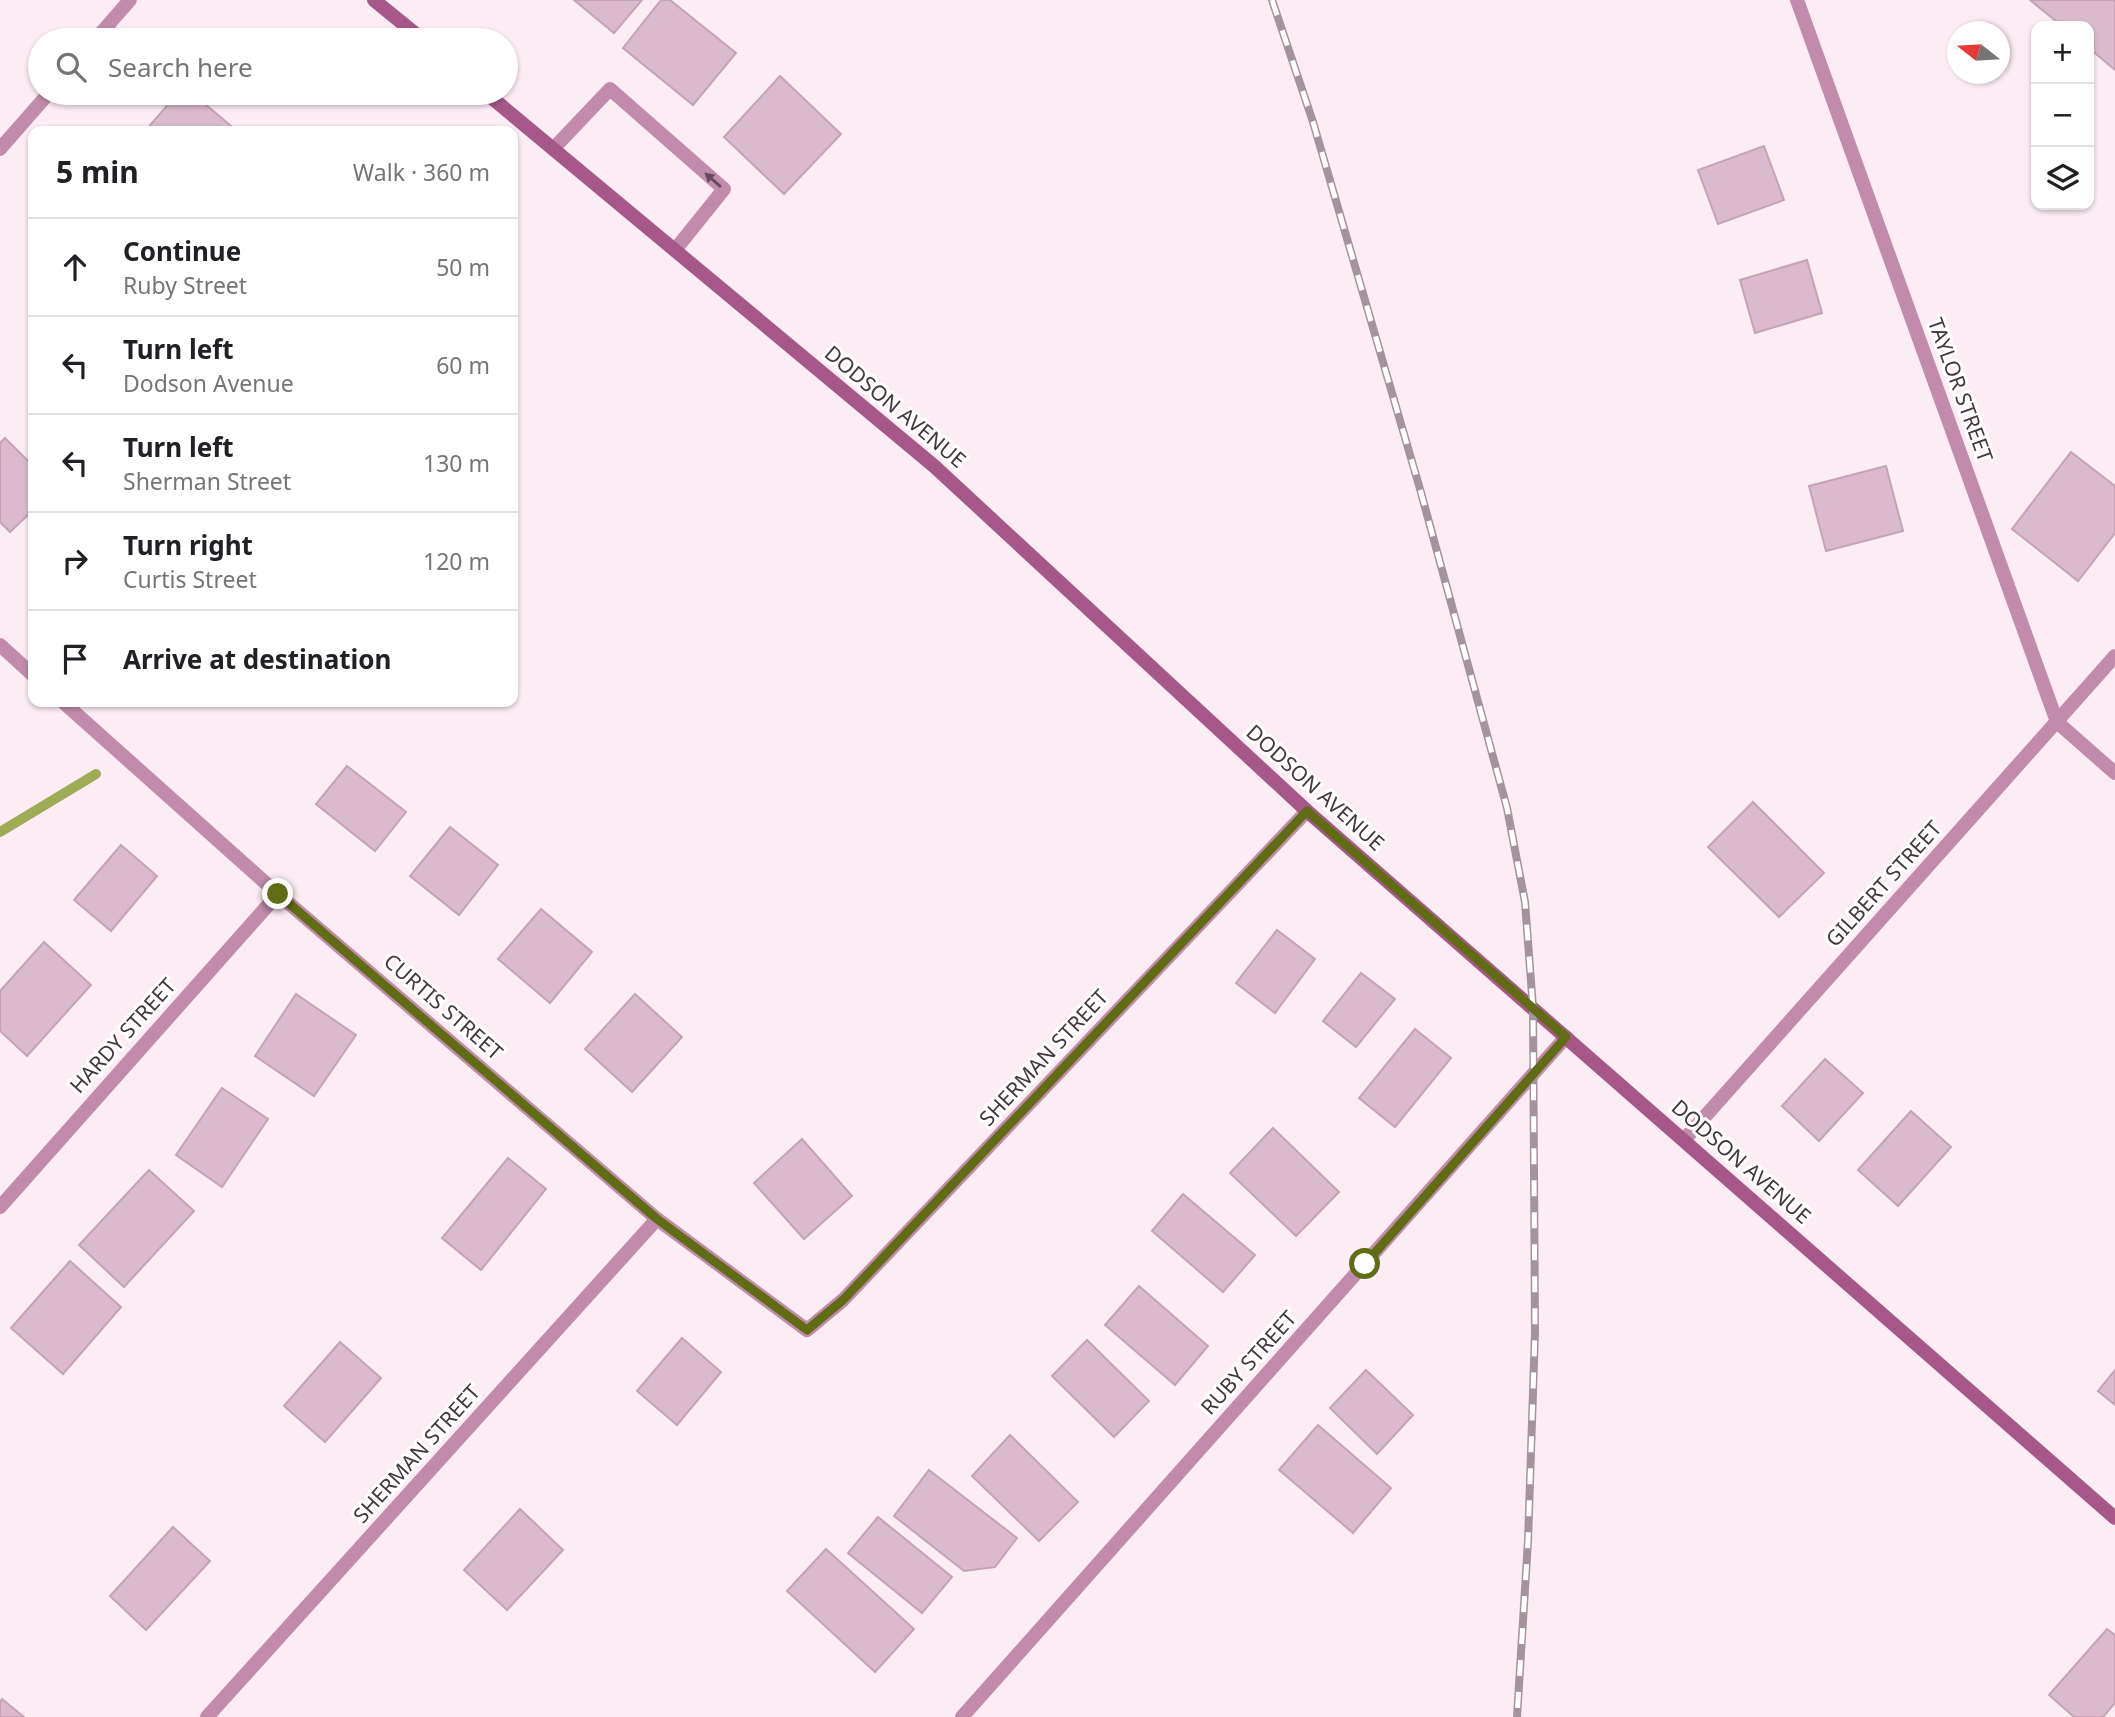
<!DOCTYPE html>
<html lang="en">
<head>
<meta charset="utf-8">
<style>
	body { margin:0; font-family:"Noto Sans",sans-serif; background:#f2f2f2; color:#202124 }
	.controls { position:absolute; right:21px; top:21px; display:grid; overflow:hidden; border-radius:14px; box-shadow:0 2px 5px #0004 }
	.controls button { width:63px; height:63px; display:grid; place-items:center; padding:0; border:0; border-bottom:2px solid #e0e0e0; background:#fff; color:#202124; font:35px sans-serif }
	.compass { position:absolute; left:1947px; top:21px; width:63px; height:63px; border-radius:50%; background:#fff; box-shadow:0 2px 5px #0004; rotate:287deg }
	.stop { position:absolute; width:21px; height:21px; margin:-16px; border:5px solid #616d15; border-radius:50%; background:#fff }
	.stop.end { background:#616d15; border-color:#fff; box-shadow:0 2px 7px #0008 }
	.list { margin:0; padding:0; list-style:none }
	h2 { display:flex; justify-content:space-between; align-items:center; height:91px; margin:0; padding:0 28px; font-size:30px }
	h2 small { font-size:23px; font-weight:400; color:#757577 }
	.list li { display:grid; grid-template-columns:46px 1fr auto; gap:21px; align-items:center; box-sizing:border-box; height:98px; padding:0 28px; border-top:2px solid #e0e0e0 }
	.list b { display:block; font-size:26px; white-space:nowrap }
	.list p { margin:0; font-size:23px; white-space:nowrap; color:#757577 }
	.list em { font-size:23px; font-style:normal; color:#757577 }
	.icon { flex:none; width:38px; height:38px; fill:none; stroke:currentColor; stroke-width:2; stroke-linecap:round; stroke-linejoin:round }
	.map { position:relative; flex:none; width:2115px; height:1717px; overflow:hidden }
	.search { position:absolute; background:#fff; box-shadow:0 2px 5px #0004; left:28px; top:28px; width:490px; height:77px; display:flex; align-items:center; gap:18px; box-sizing:border-box; padding:0 24px; border-radius:38px; color:#757577; font-size:26px }
	.panel { position:absolute; background:#fff; box-shadow:0 2px 5px #0004; left:28px; top:126px; width:490px; height:581px; border-radius:14px }
	.map>svg:first-child { display:block }
</style>
</head>
<body>
<div class="map">
<svg width="2115" height="1717" viewBox="0 0 2115 1717">
	<rect width="100%" height="100%" fill="#fcedf5"/>
	<g fill="none" stroke-linecap="round" stroke-linejoin="round">
		<path stroke="#9dac55" stroke-width="10" d="M0,832l96,-58"/>
	</g>
	<g fill="#dcbacd" stroke="#c4a3b5" stroke-width="2">
		<path d="M574,0h68l-28,33z"/>
		<path d="M661,0h9l66,53 -43,52 -70,-57z"/>
		<path d="M2030,0h85v70l-26,-22v-22h-27z"/>
		<path d="M780,76l61,58 -57,60 -60,-57z"/>
		<path d="M178,93h14l45,38h-92z"/>
		<path d="M1764,146l20,54 -66,24 -20,-54z"/>
		<path d="M1807,260l15,53 -67,20 -15,-53z"/>
		<path d="M5,438l28,28v44l-23,22 -10,-10v-79z"/>
		<path d="M2071,452l44,34v47l-37,48 -66,-52z"/>
		<path d="M1886,466l17,65 -77,20 -17,-65z"/>
		<path d="M347,766l59,46 -31,39 -59,-47z"/>
		<path d="M1753,802l71,71 -45,44 -71,-70z"/>
		<path d="M450,827l48,38 -39,50 -49,-39z"/>
		<path d="M121,845l36,31 -46,55 -37,-31z"/>
		<path d="M541,909l51,43 -42,51 -52,-44z"/>
		<path d="M1277,930l38,29 -40,54 -39,-30z"/>
		<path d="M44,942l47,43 -64,71 -27,-25v-40z"/>
		<path d="M1361,973l34,26 -39,48 -33,-26z"/>
		<path d="M296,994l60,41 -42,61 -59,-40z"/>
		<path d="M635,994l47,43 -50,55 -47,-43z"/>
		<path d="M1415,1029l36,29 -56,69 -36,-29z"/>
		<path d="M1825,1059l38,34 -44,48 -37,-35z"/>
		<path d="M222,1088l46,31 -46,68 -46,-32z"/>
		<path d="M1911,1111l40,36 -53,59 -40,-36z"/>
		<path d="M1273,1128l66,64 -43,44 -66,-63z"/>
		<path d="M802,1139l50,57 -48,43 -50,-56z"/>
		<path d="M508,1158l38,31 -65,81 -39,-32z"/>
		<path d="M149,1170l45,41 -70,76 -45,-42z"/>
		<path d="M1183,1194l72,61 -32,37 -71,-61z"/>
		<path d="M70,1261l51,46 -58,67 -52,-46z"/>
		<path d="M1139,1286l69,60 -33,39 -70,-60z"/>
		<path d="M682,1338l39,34 -44,53 -40,-34z"/>
		<path d="M1087,1340l62,61 -35,36 -62,-61z"/>
		<path d="M340,1342l41,36 -56,64 -41,-36z"/>
		<path d="M1366,1370l47,45 -36,39 -47,-46z"/>
		<path d="M2115,1370v35l-17,-14z"/>
		<path d="M1318,1425l73,63 -38,45 -74,-63z"/>
		<path d="M1010,1435l68,67 -39,39 -67,-65z"/>
		<path d="M929,1470l88,68 -22,29 -31,4 -70,-55z"/>
		<path d="M520,1509l43,41 -56,60 -43,-40z"/>
		<path d="M878,1517l74,60 -30,36 -74,-60z"/>
		<path d="M173,1527l37,34 -64,69 -36,-34z"/>
		<path d="M826,1549l88,80 -39,43 -88,-81z"/>
		<path d="M2107,1629l8,6v68l-12,14h-29l-25,-22z"/>
		<path d="M2,1699l22,18h-24v-15z"/>
	</g>
	<g fill="none" stroke-linecap="round" stroke-linejoin="round">
		<path stroke="#c28bab" stroke-width="14" d="M553,149l57,-60 114,100 -49,61"/>
		<g stroke="#c28bab" stroke-width="14">
			<path d="M1797,0l260,722 58,51"/>
			<path d="M95,40l35,-40"/>
			<path d="M0,149l49,-56"/>
			<path d="M0,645l33,30"/>
			<path d="M63,702l215,192 379,325 150,111 36,-30 464,-489"/>
			<path d="M1684,1140l431,-484"/>
			<path d="M0,1207l278,-313"/>
			<path d="M207,1717l450,-498"/>
			<path d="M962,1717l604,-680"/>
		</g>
		<g stroke="#a75888" stroke-width="14">
			<path d="M374,0l49,40"/>
			<path d="M486,93l448,373 373,345 808,707"/>
		</g>
		<defs>
			<path id="rail" d="M1272,0l41,122 107,367 87,319 18,94 8,106 2,324 -7,209 -11,176"/>
		</defs>
		<use href="#rail" stroke="#a3949c" stroke-width="8"/>
		<use href="#rail" stroke="#fff" stroke-width="5" stroke-dasharray="16" stroke-linecap="butt"/>
	</g>
	<defs><path id="oneway-solid" d="M-6-.8H1V-3.2L6.5 0L1 3.2V.8H-6Z" transform="scale(1.75)"/></defs>
	<use fill="#644b59" href="#oneway-solid" transform="translate(713 180) rotate(-139)"/>
	<g fill="none" stroke-linecap="round" stroke-linejoin="round">
		<path stroke="#616d15" stroke-width="9" d="M278,894l379,325 150,111 36,-30 464,-489 259,226 -201,227"/>
	</g>
	<g text-anchor="middle" stroke-width="6" stroke-linejoin="round" paint-order="stroke">
		<g font-size="21" fill="#44363e" stroke="#fff">
			<text transform="translate(1960 390) rotate(70)" y="7">TAYLOR STREET</text>
			<text transform="translate(895 407) rotate(40)" y="7">DODSON AVENUE</text>
			<text transform="translate(1315 788) rotate(42)" y="7">DODSON AVENUE</text>
			<text transform="translate(1884 884) rotate(-48)" y="7">GILBERT STREET</text>
			<text transform="translate(443 1007) rotate(41)" y="7">CURTIS STREET</text>
			<text transform="translate(123 1036) rotate(-48)" y="7">HARDY STREET</text>
			<text transform="translate(1044 1058) rotate(-47)" y="7">SHERMAN STREET</text>
			<text transform="translate(1741 1162) rotate(41)" y="7">DODSON AVENUE</text>
			<text transform="translate(1249 1363) rotate(-48)" y="7">RUBY STREET</text>
			<text transform="translate(417 1454) rotate(-48)" y="7">SHERMAN STREET</text>
		</g>
	</g>
</svg>
<div class="controls">
<button>+</button>
<button>−</button>
<button><svg class="icon" aria-label="layers" viewBox="0 0 24 24"><path d="M12 4l9 5-9 5-9-5zM3 14l9 5 9-5"/></svg></button>
</div>
<svg class="compass" viewBox="-18 -18 36 36"><path d="M0-13l5 13h-10z" fill="#e53935"/><path d="M0 13l5-13h-10z" fill="#757577"/></svg>
<div class="stop" style="left:1365px;top:1264px"></div>
<div class="stop end" style="left:278px;top:894px"></div>
<div class="search"><svg class="icon" aria-label="search" viewBox="0 0 24 24"><circle cx="10" cy="10" r="6"/><path d="M15 15l6 6"/></svg>Search here</div>
<section class="panel">
<h2>5 min<small>Walk · 360 m</small></h2>
<ul class="list">
<li><svg class="icon" aria-label="ahead" viewBox="0 0 24 24"><path d="M12 20V5M6 11l6-6 6 6"/></svg><div><b>Continue</b><p>Ruby Street</p></div><em>50 m</em></li>
<li><svg class="icon" aria-label="left" viewBox="0 0 24 24"><path d="M17 20v-9H6M10 6l-5 5 5 5"/></svg><div><b>Turn left</b><p>Dodson Avenue</p></div><em>60 m</em></li>
<li><svg class="icon" aria-label="left" viewBox="0 0 24 24"><path d="M17 20v-9H6M10 6l-5 5 5 5"/></svg><div><b>Turn left</b><p>Sherman Street</p></div><em>130 m</em></li>
<li><svg class="icon" aria-label="right" viewBox="0 0 24 24"><path d="M7 20v-9h11M14 6l5 5-5 5"/></svg><div><b>Turn right</b><p>Curtis Street</p></div><em>120 m</em></li>
<li><svg class="icon" aria-label="arrive" viewBox="0 0 24 24"><path d="M6 21V4h12l-3 4 3 4H6"/></svg><div><b>Arrive at destination</b></div></li>
</ul>
</section>
</div>
</body>
</html>
